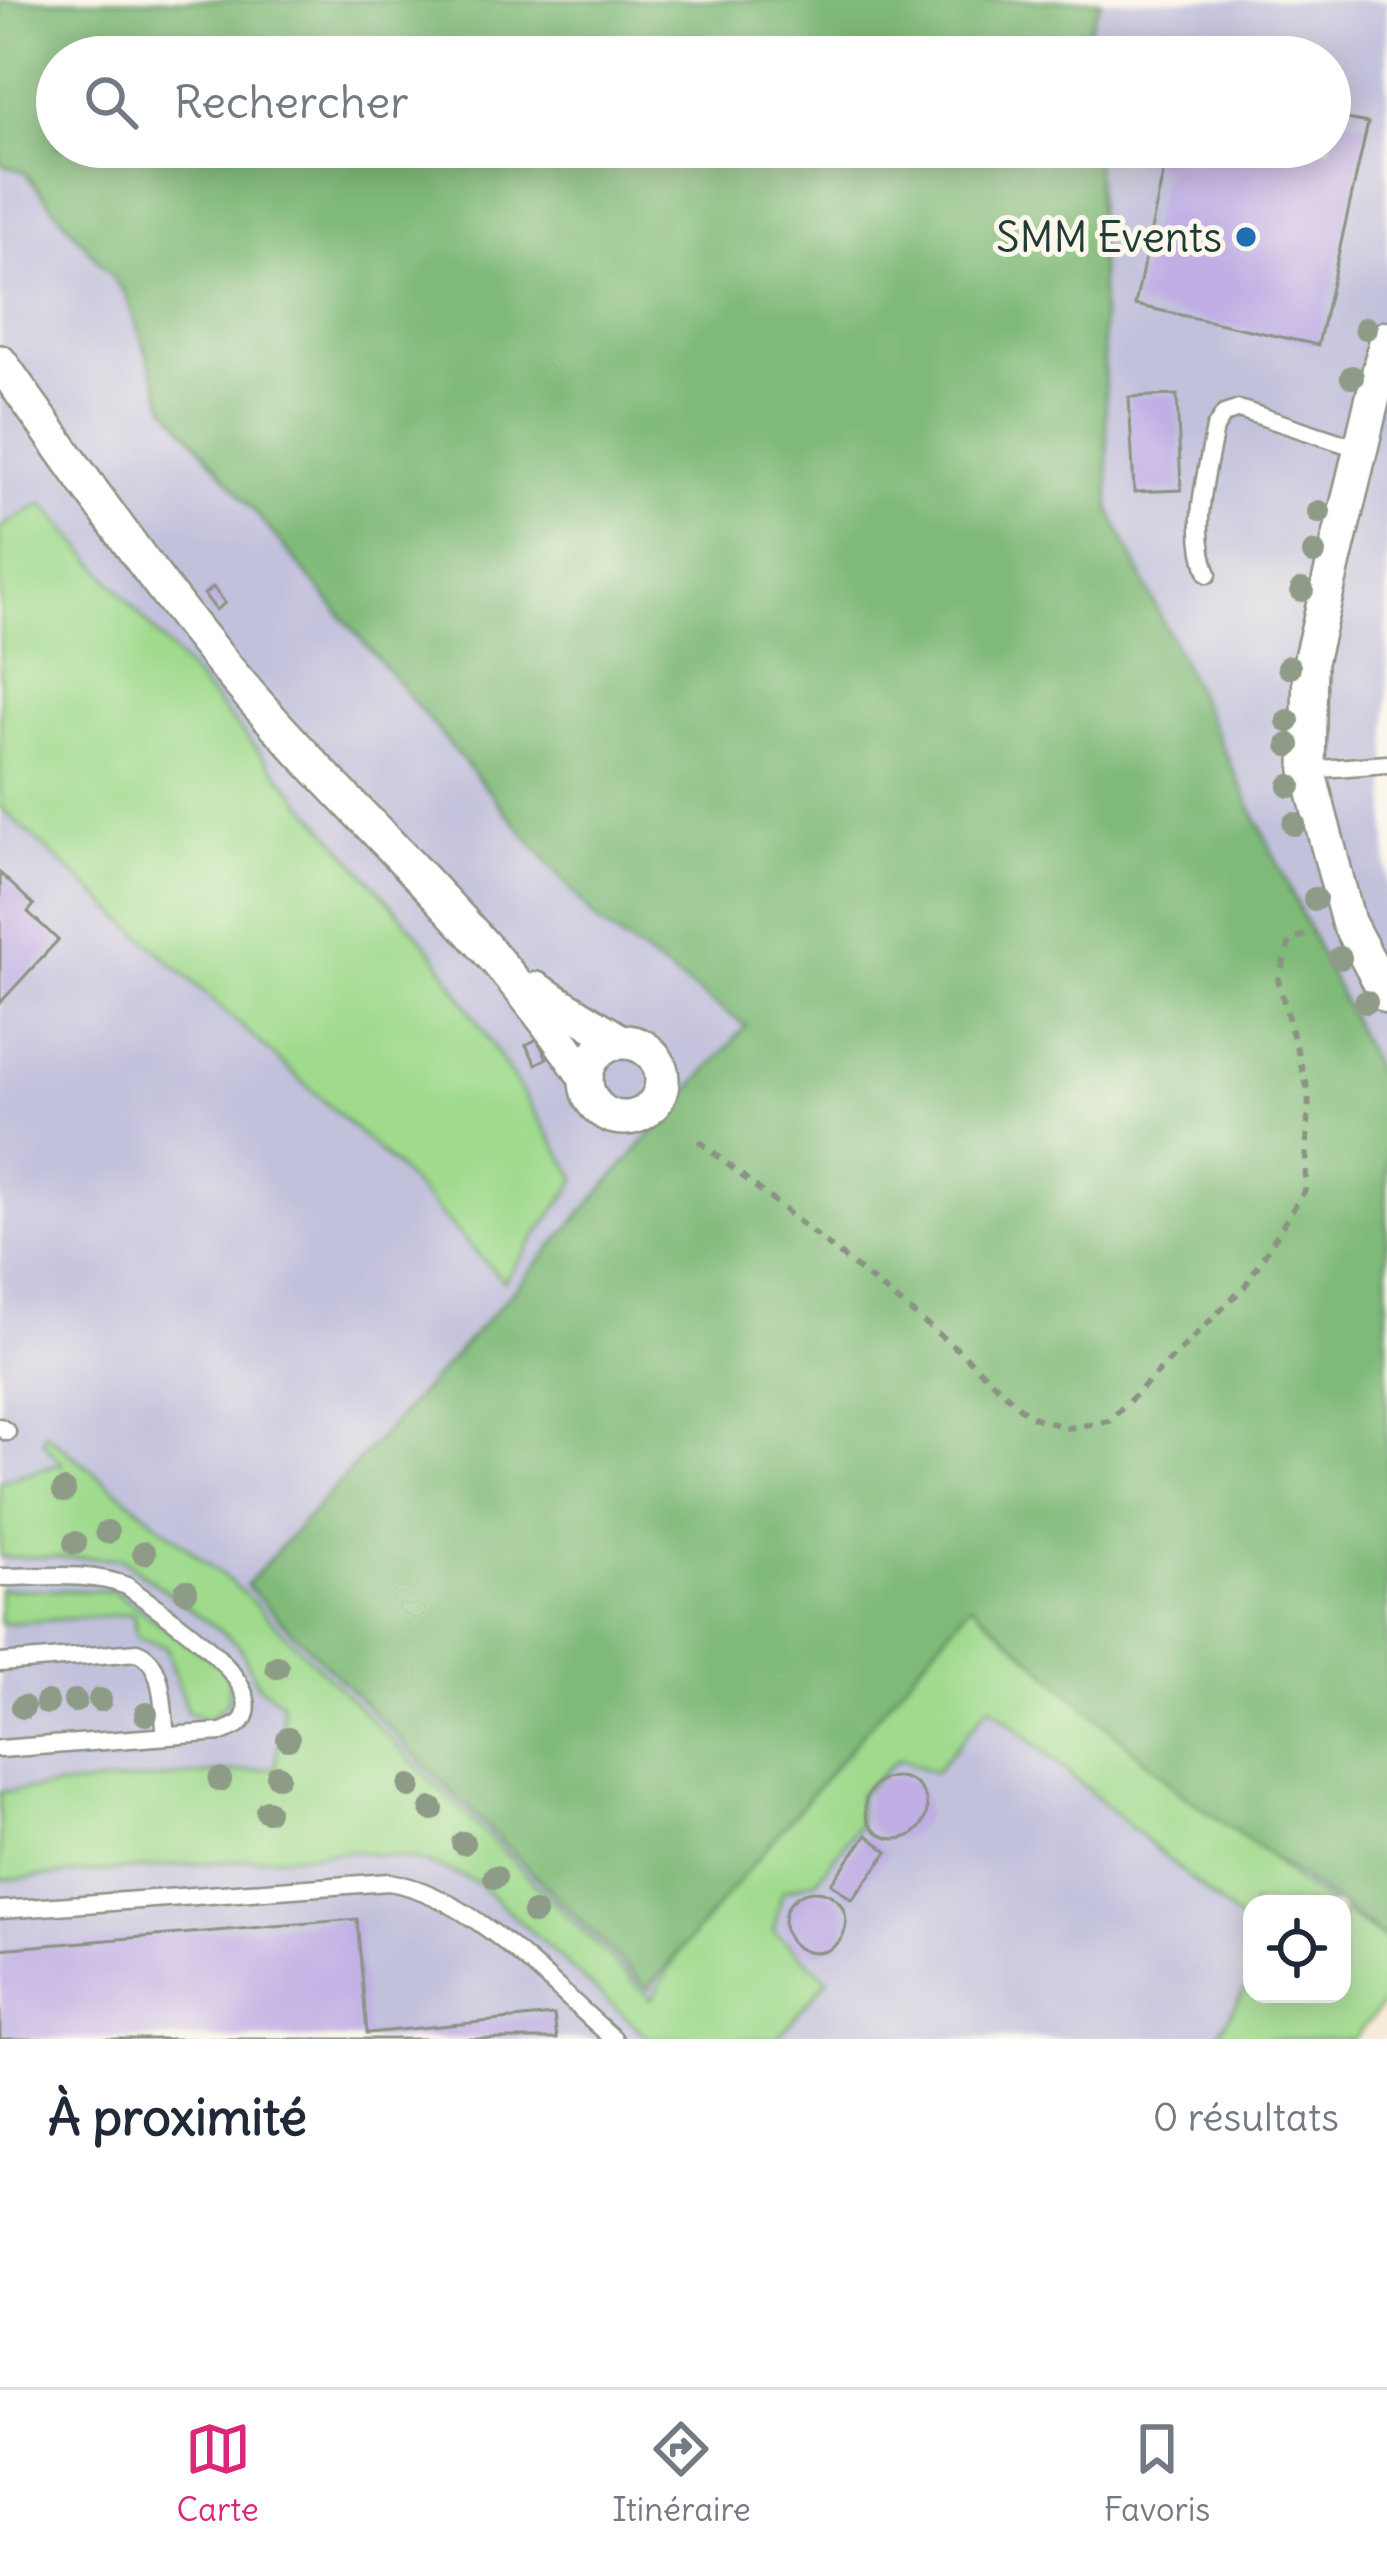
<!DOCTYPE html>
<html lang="fr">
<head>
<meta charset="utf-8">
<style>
	body { margin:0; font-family:Delius,sans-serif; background:#f6f6f7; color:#1f2937 }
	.controls { position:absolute; right:36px; bottom:36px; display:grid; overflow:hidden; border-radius:24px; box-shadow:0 6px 30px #0003 }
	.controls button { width:108px; height:108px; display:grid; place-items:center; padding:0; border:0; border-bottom:3px solid #e0e1e3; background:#fff; color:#1f2937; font:60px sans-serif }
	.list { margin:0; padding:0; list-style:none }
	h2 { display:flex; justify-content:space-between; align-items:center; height:156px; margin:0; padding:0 48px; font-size:51px }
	h2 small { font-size:39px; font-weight:400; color:#747a83 }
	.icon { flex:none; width:66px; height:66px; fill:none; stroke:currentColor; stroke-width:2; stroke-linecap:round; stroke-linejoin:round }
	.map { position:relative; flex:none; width:1387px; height:2039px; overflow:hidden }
	.search { position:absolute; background:#fff; box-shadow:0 6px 30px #0003; left:36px; right:36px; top:36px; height:132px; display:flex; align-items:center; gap:30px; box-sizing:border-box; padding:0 42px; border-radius:66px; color:#747a83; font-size:45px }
	.sheet { height:348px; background:#fff }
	nav { display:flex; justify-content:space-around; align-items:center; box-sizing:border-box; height:168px; border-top:3px solid #e0e1e3; background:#fff; font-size:33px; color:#747a83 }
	nav a { display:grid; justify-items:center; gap:6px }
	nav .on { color:#db2777 }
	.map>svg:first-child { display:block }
</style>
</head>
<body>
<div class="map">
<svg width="1387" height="2039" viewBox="0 0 1387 2039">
	<rect width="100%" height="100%" fill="#fbf7ec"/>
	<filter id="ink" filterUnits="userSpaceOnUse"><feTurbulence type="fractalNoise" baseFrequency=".00833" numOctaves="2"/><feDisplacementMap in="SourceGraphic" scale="24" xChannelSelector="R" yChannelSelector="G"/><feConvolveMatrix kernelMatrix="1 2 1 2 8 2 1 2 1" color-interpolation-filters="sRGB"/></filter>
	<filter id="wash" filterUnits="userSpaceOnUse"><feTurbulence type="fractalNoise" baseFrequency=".004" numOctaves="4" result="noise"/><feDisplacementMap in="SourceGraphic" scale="48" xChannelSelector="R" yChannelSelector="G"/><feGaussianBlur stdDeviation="2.7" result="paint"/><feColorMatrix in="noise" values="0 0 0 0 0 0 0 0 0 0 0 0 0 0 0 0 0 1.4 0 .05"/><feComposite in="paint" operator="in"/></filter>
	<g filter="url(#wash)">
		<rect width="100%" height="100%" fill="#f7e9d4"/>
		<path fill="#c2c1dc" d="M1101,0h286v1734l-797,-529 -343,380 402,403 322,-384 370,300h-89v90h90v-89l45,33v62l-34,39h-1353v-1875l24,8 101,121 40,112 434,518 147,103 522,-182 -158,-334 -15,-363h235v-90h-239l-1,-29z"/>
		<g fill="#9fda8d" stroke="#5f8c60" stroke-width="3">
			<path d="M43,503l390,449 144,227 -73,103 -111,-118 -393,-357v-279z"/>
			<path d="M45,1433l197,158 409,408 315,-513 104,179 225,215 36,24h-79v28l-262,-227 -55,68 -36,-14 -40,35 -1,32 -41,54 -35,12 -8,39 54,48 -52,60h-126l-174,-157 -57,-22 -68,-9 -351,29v-88l275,-24c2,-23 10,-43 7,-66l-24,-17 -19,-40 -118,-87 -121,-1v-76l62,-17 -19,-22z"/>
			<path d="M0,1589l113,2 116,80 -1,31 -20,18 -21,-8 -21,-65 -30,-10 -3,-23 -133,10z"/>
			<path d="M1342,1911l45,30v59l-34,39h-138l37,-61v16h90z"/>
		</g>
		<path fill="#7fba78" stroke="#4f7c56" stroke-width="3" d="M0,0h1101l-11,28 1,29h-1034v90h1038l15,363 277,584v844l-202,-142 -214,-192 -323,385 -402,-404 266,-293 234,-266 -147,-103 -434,-518 -40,-112 -101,-121 -24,-8z"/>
		<g id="blocks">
			<g fill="#c0aee4">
				<path d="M1330,116l38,7 -50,222 -183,-40 29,-136 -48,-15 1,-7h213z"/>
				<path d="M1177,395l4,95 -47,2 -5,-95z"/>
				<path d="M213,587l12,16 -9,7 -12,-16z"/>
				<path d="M0,873l34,32 -6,7 30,28 -58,63z"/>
				<path d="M537,1039l10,19 -11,6 -10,-19z"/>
				<circle cx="896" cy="1808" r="31"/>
				<path d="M867,1835l21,17 -36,48 -21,-17z"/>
				<circle cx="815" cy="1922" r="31"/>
				<path d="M357,1919l10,114 187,-18 3,24h-557v-90z"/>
			</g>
		</g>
	</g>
	<g filter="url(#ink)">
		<use href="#blocks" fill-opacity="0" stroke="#8b9384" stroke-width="3"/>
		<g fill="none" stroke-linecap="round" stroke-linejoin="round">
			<defs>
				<g id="service">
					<path d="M1208,574c-18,-47 -2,-97 7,-146l9,-14 15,-5 121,40"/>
					<path d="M1308,770l79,-6"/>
					<path d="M0,1427l7,5"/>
					<path d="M0,1577c41,0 89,-6 127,9 29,22 135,89 118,130 -4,10 -15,12 -24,16l-221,17"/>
					<path d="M0,1663l137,-11c29,11 25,58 29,84"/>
					<path d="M0,1910l389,-28c83,13 162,103 225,157"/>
				</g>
				<g id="minor">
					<path d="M1387,338l-77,324 -2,108 40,152 39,74"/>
					<path d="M0,362c78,109 153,220 241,323 112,132 249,246 344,392"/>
					<path d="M536,989l84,52"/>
					<circle cx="624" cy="1080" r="38"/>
				</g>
			</defs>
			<use href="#service" stroke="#8b9384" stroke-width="21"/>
			<use href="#minor" stroke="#8b9384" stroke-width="38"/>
			<path stroke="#8b9384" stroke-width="6" stroke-dasharray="9 9" stroke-linecap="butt" d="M699,1141l262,211 68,64 39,12 41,-7 136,-135 60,-96 4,-96 -31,-114 13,-41 25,-7"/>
			<use href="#service" stroke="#fff" stroke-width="16"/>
			<use href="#minor" stroke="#fff" stroke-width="33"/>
		</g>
		<g fill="#8e9b86">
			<circle cx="1366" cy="328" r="12"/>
			<circle cx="1352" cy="377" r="12"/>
			<circle cx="1319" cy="512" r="12"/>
			<circle cx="1314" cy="553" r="12"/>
			<circle cx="1302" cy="590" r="12"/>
			<circle cx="1289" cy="667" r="12"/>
			<circle cx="1288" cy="721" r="12"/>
			<circle cx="1289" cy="745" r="12"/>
			<circle cx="1290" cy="786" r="12"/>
			<circle cx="1294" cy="824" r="12"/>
			<circle cx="1315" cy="899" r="12"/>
			<circle cx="1340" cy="958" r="12"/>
			<circle cx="1366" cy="1002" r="12"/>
			<circle cx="64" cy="1491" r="12"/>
			<circle cx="107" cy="1532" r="12"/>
			<circle cx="75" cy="1543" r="12"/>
			<circle cx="144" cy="1553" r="12"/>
			<circle cx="186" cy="1591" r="12"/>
			<circle cx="277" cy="1667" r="12"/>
			<circle cx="100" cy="1700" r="12"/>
			<circle cx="75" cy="1701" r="12"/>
			<circle cx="47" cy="1703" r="12"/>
			<circle cx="23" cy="1707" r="12"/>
			<circle cx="146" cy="1714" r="12"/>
			<circle cx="288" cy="1739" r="12"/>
			<circle cx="278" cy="1776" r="12"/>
			<circle cx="220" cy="1780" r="12"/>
			<circle cx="410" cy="1786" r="12"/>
			<circle cx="432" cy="1809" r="12"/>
			<circle cx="267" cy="1811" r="12"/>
			<circle cx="463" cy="1843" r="12"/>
			<circle cx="495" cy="1877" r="12"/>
			<circle cx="534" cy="1913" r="12"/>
		</g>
	</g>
	<circle fill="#1f6fb2" stroke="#fbf7ec" stroke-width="4.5" cx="1246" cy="237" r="12"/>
	<g text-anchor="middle" stroke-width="10" stroke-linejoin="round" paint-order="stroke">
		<g font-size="42" fill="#1f3d34" stroke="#fbf7ec" text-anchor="end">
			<text x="1222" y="252">SMM Events</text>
		</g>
	</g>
</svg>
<div class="controls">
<button><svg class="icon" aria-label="locate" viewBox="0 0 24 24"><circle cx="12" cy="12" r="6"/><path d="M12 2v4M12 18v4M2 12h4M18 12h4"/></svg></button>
</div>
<div class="search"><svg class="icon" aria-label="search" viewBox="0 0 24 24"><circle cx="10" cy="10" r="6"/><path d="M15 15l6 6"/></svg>Rechercher</div>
</div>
<section class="sheet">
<h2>À proximité<small>0 résultats</small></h2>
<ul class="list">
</ul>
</section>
<nav>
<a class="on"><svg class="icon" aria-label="map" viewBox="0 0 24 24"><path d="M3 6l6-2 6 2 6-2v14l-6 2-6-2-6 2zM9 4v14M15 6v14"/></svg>Carte</a>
<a><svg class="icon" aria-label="directions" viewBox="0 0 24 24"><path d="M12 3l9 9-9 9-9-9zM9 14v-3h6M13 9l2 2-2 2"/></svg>Itinéraire</a>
<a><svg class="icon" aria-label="saved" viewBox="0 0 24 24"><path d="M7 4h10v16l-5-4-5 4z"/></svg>Favoris</a>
</nav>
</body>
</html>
